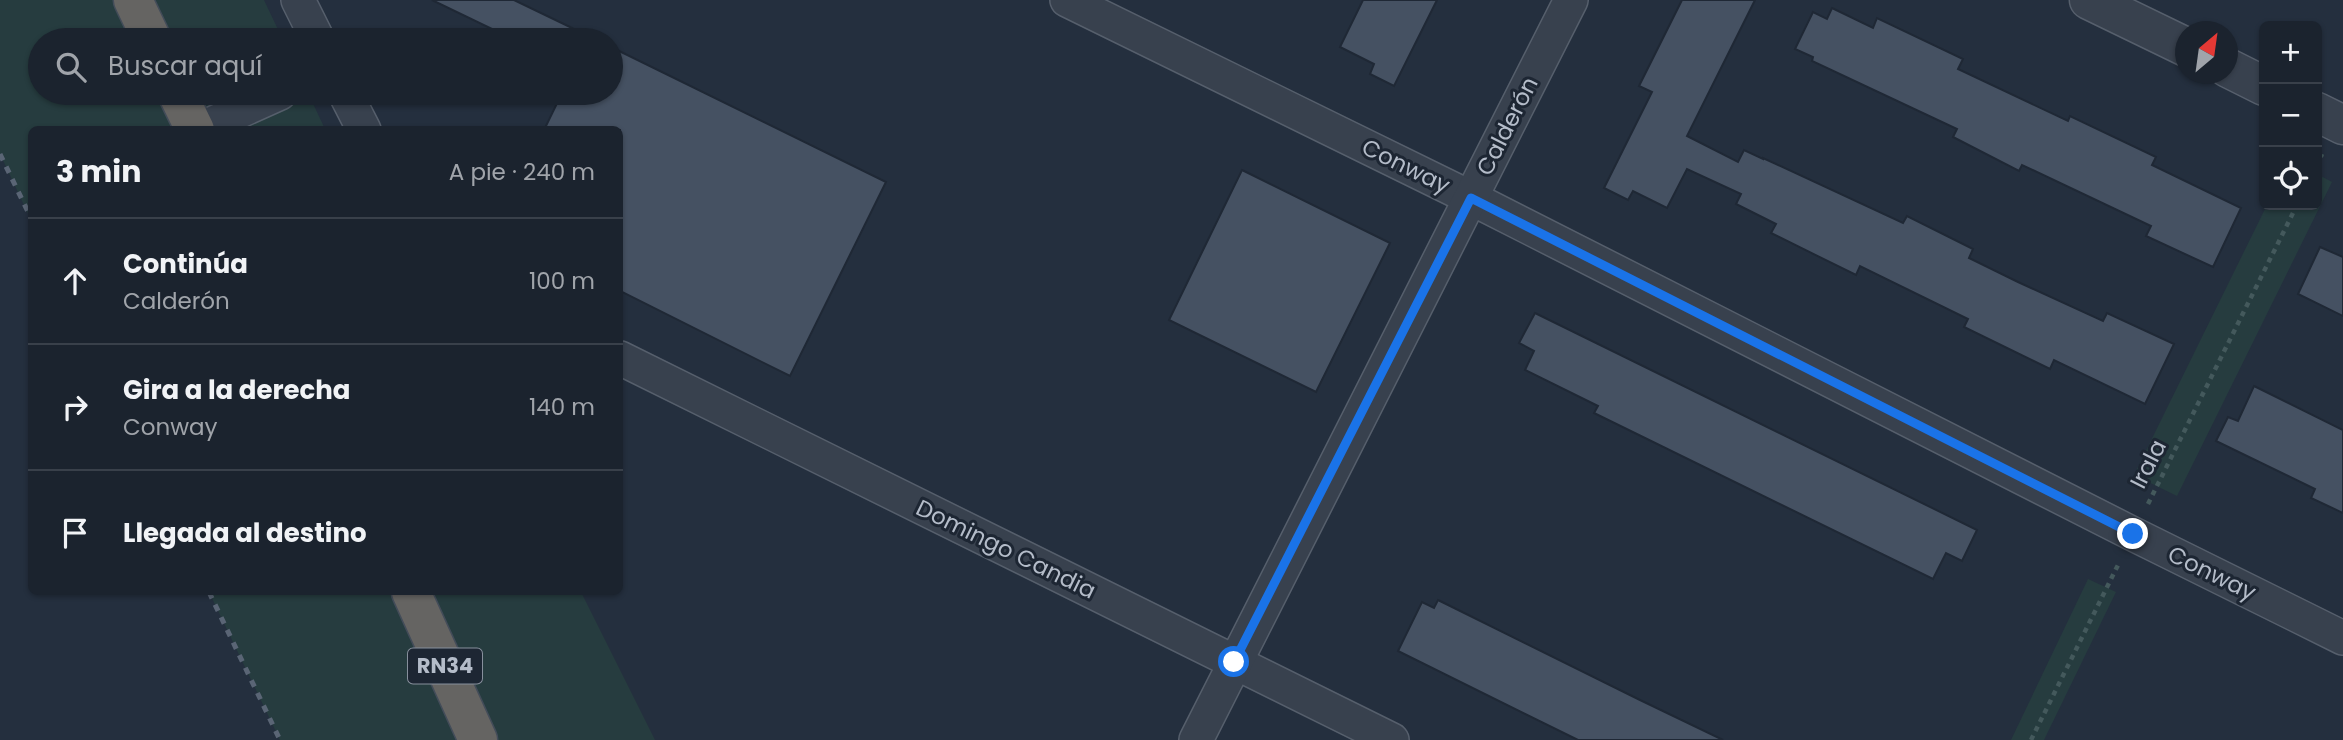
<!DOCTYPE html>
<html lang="es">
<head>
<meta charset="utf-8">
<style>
	body { margin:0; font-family:Poppins,sans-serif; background:#242b36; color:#f1f3f6 }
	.controls { position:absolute; right:21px; top:21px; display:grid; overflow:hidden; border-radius:10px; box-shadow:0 2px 5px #0004 }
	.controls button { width:63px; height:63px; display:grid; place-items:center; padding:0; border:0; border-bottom:2px solid #39404a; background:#1b232e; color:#f1f3f6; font:35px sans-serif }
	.compass { position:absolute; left:2175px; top:21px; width:63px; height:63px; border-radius:50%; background:#1b232e; box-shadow:0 2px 5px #0004; rotate:29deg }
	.stop { position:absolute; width:21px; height:21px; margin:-16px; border:5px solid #1a73e8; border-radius:50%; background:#fff }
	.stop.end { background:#1a73e8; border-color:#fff; box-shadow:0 2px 7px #0008 }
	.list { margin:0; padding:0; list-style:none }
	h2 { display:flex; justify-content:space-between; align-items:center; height:91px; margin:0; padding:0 28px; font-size:30px }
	h2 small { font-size:23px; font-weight:400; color:#a0a4aa }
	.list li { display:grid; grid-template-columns:46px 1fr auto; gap:21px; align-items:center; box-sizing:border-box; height:126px; padding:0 28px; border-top:2px solid #39404a }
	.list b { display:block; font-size:26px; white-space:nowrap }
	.list p { margin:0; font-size:23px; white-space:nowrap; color:#a0a4aa }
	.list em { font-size:23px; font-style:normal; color:#a0a4aa }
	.icon { flex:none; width:38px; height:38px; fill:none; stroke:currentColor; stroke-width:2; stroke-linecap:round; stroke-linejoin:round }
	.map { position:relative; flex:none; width:2343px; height:740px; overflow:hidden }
	.search { position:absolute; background:#1b232e; box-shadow:0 2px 5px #0004; left:28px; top:28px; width:595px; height:77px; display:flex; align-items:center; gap:18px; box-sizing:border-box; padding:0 24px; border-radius:38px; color:#a0a4aa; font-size:26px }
	.panel { position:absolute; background:#1b232e; box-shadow:0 2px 5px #0004; left:28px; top:126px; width:595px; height:469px; border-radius:10px }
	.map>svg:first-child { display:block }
</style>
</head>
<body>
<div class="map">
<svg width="2343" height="740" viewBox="0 0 2343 740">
	<rect width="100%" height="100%" fill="#242f3e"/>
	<g fill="#263c3f">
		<path d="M0,0h264l19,40h-243v53h268l17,36 -293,1 -1,90 -31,-66z"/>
		<path d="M2317,174l15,8 -155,314 -43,-21 133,-270h50z"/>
		<path d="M2088,579l28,13 -72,148h-33z"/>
		<path d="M209,592h372l74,148h-375z"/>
	</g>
	<g fill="#455162" stroke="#1f2835" stroke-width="2">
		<path d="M432,0h82l83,40h-82z"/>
		<path d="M1363,0h74l-43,86 -24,-12 4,-10 -34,-17z"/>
		<path d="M1682,0h73l-68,136 51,26 6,-12 19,9v-1l140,65 4,-7 66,33 -4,9 49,24 85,39 4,-8 67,31 -29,60 -91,-44 -4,9 -86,-42 4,-8 -108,-53 -4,9 -85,-42 5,-9 -40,-20 5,-10 -54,-25 -20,39 -34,-17 -5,9 -24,-12 48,-96 -13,-6z"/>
		<path d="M1832,8l41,20 4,-10 86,41 -5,10 110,52 2,-5 86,41 -4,8 89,43 -28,59 -67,-31 5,-10 -129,-61 -3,6 -66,-34 4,-8 -145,-68 1,-4 -18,-8 18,-37 14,7z"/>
		<path d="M611,47l275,135 -96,194 -170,-85v-161h-76l18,-37h49z"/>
		<path d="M1242,170l148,73 -74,149 -147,-72z"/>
		<path d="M2320,247l23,10v59l-45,-22z"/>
		<path d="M1535,313l442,217 -15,31 -16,-8 -13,26 -339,-166 4,-7 -73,-36 9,-19 -15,-8z"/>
		<path d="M2254,386l89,44v83l-32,-15 4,-9 -99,-48 12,-24 10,4z"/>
		<path d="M1438,600l202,100 83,40h-145l-180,-89 24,-49 12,6z"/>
	</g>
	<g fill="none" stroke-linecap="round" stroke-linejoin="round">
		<defs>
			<g id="minor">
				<path d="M298,0l20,40"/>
				<path d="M1067,0l404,198 662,336 210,104"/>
				<path d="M345,93l19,37"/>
				<path d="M198,130l82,-37"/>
				<path d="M620,358l772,382"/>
				<path d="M1196,740l375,-740"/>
			</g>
			<g id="tertiary">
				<path d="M2089,0l97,47"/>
				<path d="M2228,68l36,18"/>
				<path d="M2317,112l26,13"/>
			</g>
			<g id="trunk">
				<path d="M133,0l19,40"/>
				<path d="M177,93l18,37"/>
				<path d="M411,592l67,148"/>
			</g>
		</defs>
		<use href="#minor" stroke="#565f6c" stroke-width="36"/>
		<use href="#tertiary" stroke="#565f6c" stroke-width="41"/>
		<use href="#trunk" stroke="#434c59" stroke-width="41"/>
		<g stroke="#44595c" stroke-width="4.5" stroke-dasharray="5 5" stroke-linecap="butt">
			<path d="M2317,166l5,-12"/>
			<path d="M2148,504l149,-299"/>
			<path d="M2031,740l87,-175"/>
		</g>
		<use href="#minor" stroke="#38414e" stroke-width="33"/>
		<use href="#tertiary" stroke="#38414e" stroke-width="38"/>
		<use href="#trunk" stroke="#656462" stroke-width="38"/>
		<g stroke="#5a6575" stroke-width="5" stroke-dasharray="7 7" stroke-linecap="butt">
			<path d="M0,154l32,66"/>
			<path d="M209,592l71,148"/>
		</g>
	</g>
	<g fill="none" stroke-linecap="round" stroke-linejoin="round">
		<path stroke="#1a73e8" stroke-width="9" d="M1234,662l237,-464 662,336"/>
	</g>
	<g text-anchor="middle" stroke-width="6" stroke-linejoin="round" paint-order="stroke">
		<rect fill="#1d2633" stroke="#878f9c" stroke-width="2" x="408" y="648.5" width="74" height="35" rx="5"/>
		<g font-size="21" font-weight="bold" fill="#b4bcc9">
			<text x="445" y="673">RN34</text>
		</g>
		<g font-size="23" fill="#b4bcc9" stroke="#1d2633">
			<text transform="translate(1507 126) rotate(-63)" y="8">Calderón</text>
			<text transform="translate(1406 166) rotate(26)" y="8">Conway</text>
			<text transform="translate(2148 464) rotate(-63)" y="8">Irala</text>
			<text transform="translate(1006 549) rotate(26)" y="8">Domingo Candia</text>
			<text transform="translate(2212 573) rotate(26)" y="8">Conway</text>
		</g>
	</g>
</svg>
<div class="controls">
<button>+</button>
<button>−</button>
<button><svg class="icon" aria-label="locate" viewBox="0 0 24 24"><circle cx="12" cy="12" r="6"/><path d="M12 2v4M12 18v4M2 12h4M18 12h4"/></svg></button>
</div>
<svg class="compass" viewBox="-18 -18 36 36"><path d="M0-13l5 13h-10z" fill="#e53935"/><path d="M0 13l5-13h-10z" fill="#a0a4aa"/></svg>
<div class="stop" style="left:1234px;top:662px"></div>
<div class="stop end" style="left:2133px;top:534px"></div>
<div class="search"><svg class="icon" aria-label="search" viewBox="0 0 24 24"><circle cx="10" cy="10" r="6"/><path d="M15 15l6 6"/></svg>Buscar aquí</div>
<section class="panel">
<h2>3 min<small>A pie · 240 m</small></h2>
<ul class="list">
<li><svg class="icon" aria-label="ahead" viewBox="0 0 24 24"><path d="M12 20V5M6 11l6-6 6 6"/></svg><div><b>Continúa</b><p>Calderón</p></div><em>100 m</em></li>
<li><svg class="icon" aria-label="right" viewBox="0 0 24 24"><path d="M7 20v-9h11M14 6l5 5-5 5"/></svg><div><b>Gira a la derecha</b><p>Conway</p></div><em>140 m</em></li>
<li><svg class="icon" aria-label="arrive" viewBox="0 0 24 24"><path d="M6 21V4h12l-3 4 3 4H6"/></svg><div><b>Llegada al destino</b></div></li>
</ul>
</section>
</div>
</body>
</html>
